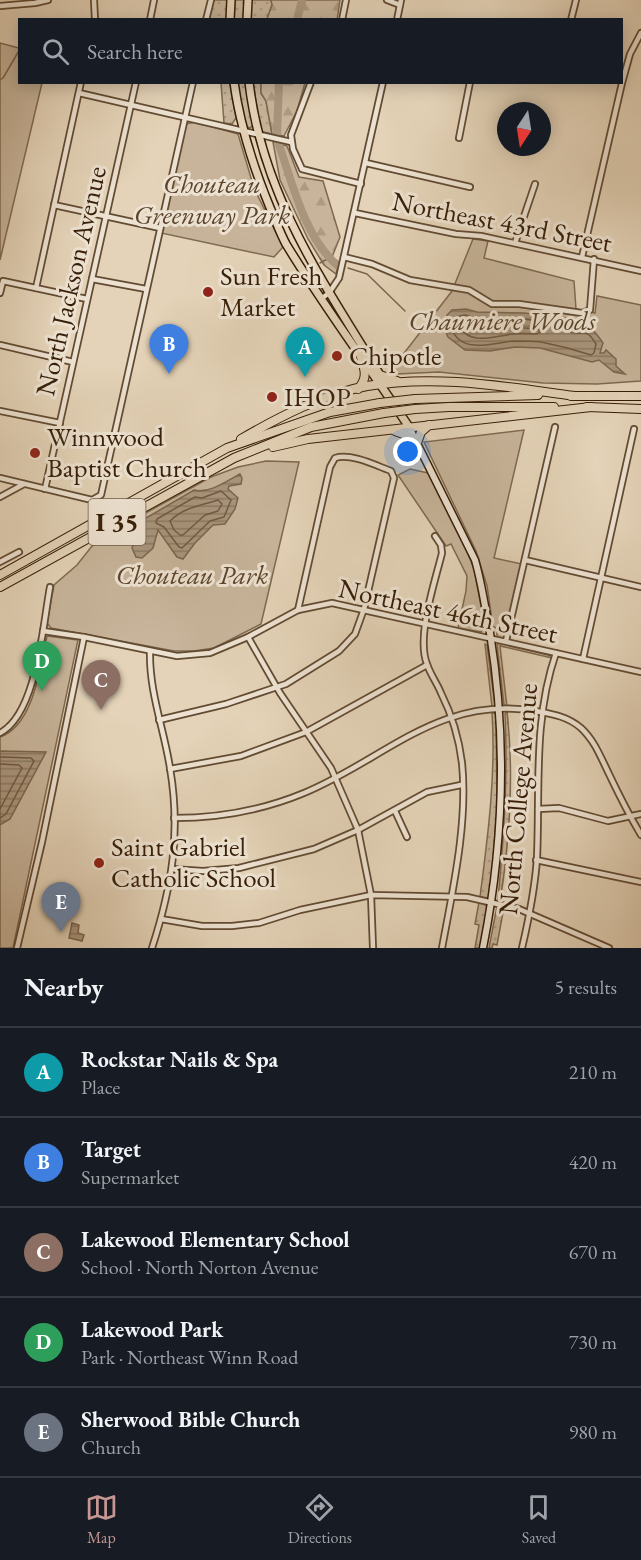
<!DOCTYPE html>
<html lang="en">
<head>
<meta charset="utf-8">
<style>
	body { margin:0; font-family:"EB Garamond",serif; background:#242831; color:#f1f3f6 }
	.compass { position:absolute; left:497px; top:102px; width:54px; height:54px; border-radius:50%; background:#171b24; box-shadow:0 3px 15px #0003; rotate:192deg }
	.you { position:absolute; left:408px; top:452px; width:21px; height:21px; margin:-15px; border:4px solid #fff; border-radius:50%; background:#1a73e8; box-shadow:0 0 0 9px #1a73e833 }
	.badge { display:grid; place-items:center; width:39px; height:39px; border-radius:50%; background:#c59692; color:#fff; font-size:20px; font-weight:700 }
	.pin { position:absolute; translate:-50% -50px; filter:drop-shadow(0 2px 3px #0008) }
	.pin::after { content:''; position:absolute; top:32px; width:21px; height:18px; background:inherit; clip-path:polygon(0 0,100% 0,50% 100%) }
	.list { margin:0; padding:0; list-style:none }
	h2 { display:flex; justify-content:space-between; align-items:center; height:78px; margin:0; padding:0 24px; font-size:26px }
	h2 small { font-size:20px; font-weight:400; color:#9ea1a6 }
	.list li { display:grid; grid-template-columns:39px 1fr auto; gap:18px; align-items:center; box-sizing:border-box; height:90px; padding:0 24px; border-top:2px solid #363941 }
	.list b { display:block; font-size:22px; white-space:nowrap }
	.list p { margin:0; font-size:20px; white-space:nowrap; color:#9ea1a6 }
	.list em { font-size:20px; font-style:normal; color:#9ea1a6 }
	.icon { flex:none; width:33px; height:33px; fill:none; stroke:currentColor; stroke-width:2; stroke-linecap:round; stroke-linejoin:round }
	.map { position:relative; flex:none; width:641px; height:948px; overflow:hidden }
	.search { position:absolute; background:#171b24; box-shadow:0 3px 15px #0003; left:18px; right:18px; top:18px; height:66px; display:flex; align-items:center; gap:15px; box-sizing:border-box; padding:0 21px; border-radius:0px; color:#9ea1a6; font-size:22px }
	.sheet { height:528px; background:#171b24 }
	nav { display:flex; justify-content:space-around; align-items:center; box-sizing:border-box; height:84px; border-top:2px solid #363941; background:#171b24; font-size:16px; color:#9ea1a6 }
	nav a { display:grid; justify-items:center; gap:3px }
	nav .on { color:#c59692 }
	.map>svg:first-child { display:block }
</style>
</head>
<body>
<div class="map">
<svg width="641" height="948" viewBox="0 0 641 948">
	<defs>
		<pattern id="grass-dots" width="8" height="8" patternUnits="userSpaceOnUse" patternTransform="scale(1.5)"><rect width="8" height="8" fill="#c7b49a"/><path d="M2 2h.1M6 6h.1" fill="none" stroke="#ac9a83" stroke-width="1.8" stroke-linecap="round"/></pattern>
		<pattern id="forest-firs" width="22" height="20" patternUnits="userSpaceOnUse" patternTransform="scale(1.5)"><rect width="22" height="20" fill="#c7b49a"/><path d="M5 1l3.5 6h-7zM16 11l3.5 6h-7z" fill="#ac9a83"/></pattern>
		<pattern id="water-rules" width="6" height="5" patternUnits="userSpaceOnUse" patternTransform="scale(1.5)"><rect width="6" height="5" fill="#a9957c"/><path d="M0 2.5h6" fill="none" stroke="#8a7964"/></pattern>
	</defs>
	<rect width="100%" height="100%" fill="#e4d3b8"/>
	<filter id="stains"><feTurbulence type="fractalNoise" baseFrequency=".00333" numOctaves="4"/><feColorMatrix values="0 0 0 0 .2 0 0 0 0 .09 0 0 0 0 .02 0 0 0 .5 -.17"/></filter>
	<radialGradient id="worn" r=".72"><stop offset=".6" stop-color="#630" stop-opacity="0"/><stop offset="1" stop-color="#630" stop-opacity=".3"/></radialGradient>
	<g fill="url(#grass-dots)" stroke="#7f6950" stroke-width="1.5">
		<path d="M213,0h15l-1,19 -18,1z"/>
		<path d="M235,0h10l-1,19 -10,1z"/>
		<path d="M251,0h20l1,5 -5,14 -17,1z"/>
		<path d="M221,83h9l6,35 -4,6 -8,-1z"/>
		<path d="M237,83h10l6,42 -3,3 -5,-2z"/>
		<path d="M253,83h8v10l5,8 6,33 -9,-2 -3,-4z"/>
		<path d="M500,642l52,14v2l-52,-12 7,61 -3,-2 -7,-60z"/>
		<path d="M485,644l2,1 8,60 -3,2z"/>
		<path d="M507,711c7,63 3,128 -7,191l-2,-3c6,-64 10,-121 7,-185z"/>
		<path d="M492,712l4,2 1,93 -6,78 -3,13 -8,-1c8,-62 16,-122 12,-185z"/>
		<path d="M479,902l9,4 -8,42h-5l4,-23 -4,-1z"/>
		<path d="M497,906l7,1 -7,38 -4,-1 -1,4h-3z"/>
	</g>
	<g fill="url(#forest-firs)" stroke="#7f6950" stroke-width="1.5">
		<path d="M271,0h69l-3,20 -70,-1 5,-14z"/>
		<path d="M261,83h44l-8,28 -13,25 -12,-2 -6,-33 -5,-8z"/>
		<path d="M273,142l14,4 12,31 24,4 17,56 -8,20 7,5 -3,12 -12,-9 -16,-26 -28,-59z"/>
	</g>
	<g fill="#c7b49a" stroke="#7f6950" stroke-width="1.5">
		<path d="M0,43l19,5 1,34 22,1 -42,177z"/>
		<path d="M195,122l43,12 16,54 29,59 -9,10 -113,-24 25,-109z"/>
		<path d="M473,239l15,2 -4,17 90,23 2,28 19,4 2,-17 44,9v76l-44,3 -54,-1 -104,-11 -42,2 -6,-4 61,-79z"/>
		<path d="M524,430l-30,128 28,6 -16,72 -4,2 -5,-1v-8l-4,-3 -6,-40 -11,-35 -52,-109z"/>
		<path d="M266,461l33,1 -38,162 -47,24 -20,3h-20l-123,-23 -4,-5 7,-38 23,-20 15,-19 50,-31 69,-38 27,-10z"/>
		<path d="M410,469l18,4 39,78 7,18 11,58 -4,5 -23,-4 8,-37 1,-15 -16,-32 -5,2 -48,-71z"/>
		<path d="M47,636l31,4 -65,308h-13v-211c34,-12 40,-70 47,-101z"/>
	</g>
	<g fill="url(#water-rules)" stroke="#7b654d" stroke-width="1.5">
		<path d="M466,309l11,3 47,1 43,5 4,2 3,7c18,2 16,-3 29,16l-3,10h4l2,-3 10,9v7l9,8 -11,-2 -15,-12 -7,2 -52,-14 -25,-1 -25,4 -25,-1 -17,-13 -3,-7 2,-15 5,-5z"/>
		<path d="M240,474l2,4 -1,6 -12,2 -1,3 10,9 -3,11 -10,15 -12,1 -18,18 -12,16 -6,-2 -19,-27 -5,18 -11,10 -6,-1 -4,-9 4,-11 5,-5v-11l53,-31c15,4 33,-9 46,-16z"/>
		<path d="M0,751l46,1 -36,67 -10,6z"/>
		<path d="M72,923l7,2 -1,8 6,2 -2,6 -13,-3z"/>
	</g>
	<g fill="none" stroke-linecap="round" stroke-linejoin="round">
		<g stroke="#705a42" stroke-width="1.5">
			<path d="M465,315l11,3 47,1 41,5 7,8c14,4 15,-5 25,12l-2,9 -3,2c-15,-5 -34,-10 -50,-13 -8,-1 -19,-1 -28,-1 -21,2 -51,14 -62,-13l4,-11z"/>
			<path d="M462,323l76,6 2,3 -3,2c-8,0 -16,-1 -24,0 -19,2 -41,12 -54,-7z"/>
			<path d="M221,491l10,9 -7,17 -14,4 -28,27 -3,-1 -15,-20 -8,-4 1,-4 38,-22 7,1z"/>
			<path d="M218,500l4,4 -4,7 -13,4 -22,20h-3l-6,-5 -4,-9c14,-14 30,-15 48,-21z"/>
			<path d="M0,757l31,1 3,3 -28,53 -6,4"/>
			<path d="M0,764l19,1 3,3 -22,41"/>
		</g>
		<g stroke="#7b654d" stroke-width="1.5">
			<path d="M0,80l3,-2 17,-29"/>
			<path d="M320,263l9,-5"/>
			<path d="M348,268l19,6 38,37"/>
		</g>
		<g stroke="#a9957c" stroke-width="8">
			<path d="M297,20l5,-20"/>
			<path d="M277,135l2,-53"/>
			<path d="M278,142c14,39 26,95 59,123"/>
		</g>
		<defs>
			<g id="minor">
				<path d="M94,0l1,20"/>
				<path d="M387,0l13,5"/>
				<path d="M0,6l35,-3 13,-3"/>
				<path d="M150,20l4,-20"/>
				<path d="M206,20l5,-20"/>
				<path d="M342,20l4,-20"/>
				<path d="M397,20l4,-20"/>
				<path d="M571,20l5,-20"/>
				<path d="M311,82l-20,53 2,14 9,20 59,15"/>
				<path d="M79,93l212,49"/>
				<path d="M459,138l11,-56"/>
				<path d="M366,163l104,24"/>
				<path d="M54,205l106,23"/>
				<path d="M355,213l101,21 25,2 160,35"/>
				<path d="M515,243l20,-59"/>
				<path d="M344,257l28,7 38,16 59,10 23,14h27l63,9 8,-3 4,-51"/>
				<path d="M582,257l40,-174 8,-29 11,-21"/>
				<path d="M92,279l54,10"/>
				<path d="M36,288l45,-206"/>
				<path d="M0,293l3,-12 84,18"/>
				<path d="M321,299l8,-6 10,-15 44,-196"/>
				<path d="M0,345l73,17"/>
				<path d="M0,411l60,12"/>
				<path d="M0,478l92,22 9,-5 92,-413"/>
				<path d="M45,489l91,-407"/>
				<path d="M0,497l24,-13"/>
				<path d="M435,536l6,9 1,8c-7,29 -26,84 -15,111 3,10 10,19 14,29 11,22 18,45 21,70 6,59 -9,126 -20,185"/>
				<path d="M525,560l116,27"/>
				<path d="M0,562l19,-10"/>
				<path d="M43,631l41,6 93,19 33,-3 38,-16 50,-27 34,-7 309,69"/>
				<path d="M248,637l32,56 51,75 27,62 13,65 2,53"/>
				<path d="M506,641l49,-214"/>
				<path d="M150,651c-1,41 14,78 20,117 11,65 2,118 -18,180"/>
				<path d="M583,659l51,-230"/>
				<path d="M159,720l67,-16 60,-20 53,-33 16,-17 9,-25 30,-131 -3,-7c-16,-6 -40,-18 -56,-13l-5,9 -32,143"/>
				<path d="M0,733c37,-19 43,-109 50,-146"/>
				<path d="M170,769l71,-13 65,-24 121,-67"/>
				<path d="M538,809l21,-1 49,13 33,-7"/>
				<path d="M395,811l12,26"/>
				<path d="M174,818c45,0 89,-8 130,-25 80,-33 135,-98 231,-82 17,3 32,5 46,17 14,13 20,30 28,46 10,21 20,41 32,61"/>
				<path d="M536,860l105,22"/>
				<path d="M172,869l31,2 36,-3 75,-19 44,-19 69,-38 34,-7"/>
				<path d="M161,919l41,7h30l27,-3 41,-13 71,-15 96,2 52,12 90,39"/>
				<path d="M17,948l25,-106 42,-205"/>
				<path d="M522,948c7,-30 13,-60 15,-90 3,-69 -4,-139 19,-205"/>
			</g>
			<path id="secondary" d="M409,427l66,133c7,24 10,48 15,73 17,105 14,210 -7,315"/>
			<g id="primary">
				<path d="M230,20l1,-20"/>
				<path d="M247,20l1,-20"/>
				<path d="M234,82c6,45 20,87 37,128 5,11 9,23 15,34 38,63 82,121 123,183"/>
				<path d="M249,82c13,113 74,200 131,293l1,4"/>
			</g>
			<g id="motorway">
				<path d="M380,375l17,6"/>
				<path d="M358,389c10,-11 7,-19 3,-32"/>
				<path d="M571,396h70"/>
				<path d="M415,399l123,-4"/>
				<path d="M587,407l54,2"/>
				<path d="M415,409l34,-2h105"/>
				<path d="M395,431l19,7"/>
				<path d="M241,439c38,-22 82,-45 126,-53 70,-12 139,1 208,10"/>
				<path d="M417,443l4,-11 8,-7"/>
				<path d="M273,447l35,-8 283,-32"/>
				<path d="M0,575l227,-127 103,-36 50,-9"/>
				<path d="M0,587l234,-129 77,-31 73,-14"/>
			</g>
		</defs>
		<use href="#minor" stroke="#624b33" stroke-width="8"/>
		<use href="#secondary" stroke="#371e07" stroke-width="9"/>
		<use href="#primary" stroke="#371e07" stroke-width="10"/>
		<use href="#motorway" stroke="#371e07" stroke-width="10"/>
		<use href="#minor" stroke="#ede2d1" stroke-width="4.5"/>
		<use href="#secondary" stroke="#ede2d1" stroke-width="6"/>
		<use href="#primary" stroke="#e4d3b8" stroke-width="7"/>
		<use href="#motorway" stroke="#e4d3b8" stroke-width="8"/>
		<defs>
			<g id="motorway-bridge">
				<path d="M380,403l35,-4"/>
				<path d="M384,413l31,-4"/>
			</g>
		</defs>
		<use href="#motorway-bridge" stroke="#371e07" stroke-width="10" stroke-linecap="butt"/>
		<use href="#motorway-bridge" stroke="#e4d3b8" stroke-width="8"/>
	</g>
	<g fill="#8f2418" stroke="#ede2d1" stroke-width="2">
		<circle cx="208" cy="292" r="6"/>
		<circle cx="337" cy="356" r="6"/>
		<circle cx="272" cy="397" r="6"/>
		<circle cx="35" cy="453" r="6"/>
		<circle cx="99" cy="863" r="6"/>
	</g>
	<g text-anchor="middle" stroke-width="6" stroke-linejoin="round" paint-order="stroke">
		<rect fill="#ede2d1" stroke="#6e5944" stroke-width="1.5" x="88.5" y="499" width="57" height="46" rx="4.5"/>
		<g font-size="26" font-weight="bold" fill="#371e07">
			<text x="117" y="531">I 35</text>
		</g>
		<g font-size="27" font-style="italic" fill="#5b442c" stroke="#ede2d1">
			<text x="212" y="193">Chouteau<tspan x="212" dy="31">Greenway Park</tspan></text>
			<text x="502" y="330">Chaumiere Woods</text>
			<text x="192" y="584">Chouteau Park</text>
		</g>
		<g font-size="27" fill="#371e07" stroke="#ede2d1">
			<text transform="translate(502 222) rotate(11)" y="9">Northeast 43rd Street</text>
			<text transform="translate(71 281) rotate(-77)" y="9">North Jackson Avenue</text>
			<text transform="translate(448 611) rotate(12)" y="9">Northeast 46th Street</text>
			<text transform="translate(518 799) rotate(-85)" y="9">North College Avenue</text>
		</g>
		<g font-size="27" fill="#371e07" stroke="#ede2d1" text-anchor="start">
			<text x="220" y="285">Sun Fresh<tspan x="220" dy="31">Market</tspan></text>
			<text x="349" y="365">Chipotle</text>
			<text x="284" y="406">IHOP</text>
			<text x="47" y="446">Winnwood<tspan x="47" dy="31">Baptist Church</tspan></text>
			<text x="111" y="856">Saint Gabriel<tspan x="111" dy="31">Catholic School</tspan></text>
		</g>
	</g>
	<rect width="100%" height="100%" filter="url(#stains)"/>
	<rect width="100%" height="100%" fill="url(#worn)"/>
</svg>
<svg class="compass" viewBox="-18 -18 36 36"><path d="M0-13l5 13h-10z" fill="#e53935"/><path d="M0 13l5-13h-10z" fill="#9ea1a6"/></svg>
<div class="you"></div>
<div class="pin badge" style="left:305px;top:377px;background:#0f9aa8">A</div>
<div class="pin badge" style="left:169px;top:374px;background:#3f7fe0">B</div>
<div class="pin badge" style="left:101px;top:710px;background:#8d6e63">C</div>
<div class="pin badge" style="left:42px;top:691px;background:#2e9e5b">D</div>
<div class="pin badge" style="left:61px;top:932px;background:#6b7280">E</div>
<div class="search"><svg class="icon" aria-label="search" viewBox="0 0 24 24"><circle cx="10" cy="10" r="6"/><path d="M15 15l6 6"/></svg>Search here</div>
</div>
<section class="sheet">
<h2>Nearby<small>5 results</small></h2>
<ul class="list">
<li><span class="badge" style="background:#0f9aa8">A</span><div><b>Rockstar Nails &amp; Spa</b><p>Place</p></div><em>210 m</em></li>
<li><span class="badge" style="background:#3f7fe0">B</span><div><b>Target</b><p>Supermarket</p></div><em>420 m</em></li>
<li><span class="badge" style="background:#8d6e63">C</span><div><b>Lakewood Elementary School</b><p>School · North Norton Avenue</p></div><em>670 m</em></li>
<li><span class="badge" style="background:#2e9e5b">D</span><div><b>Lakewood Park</b><p>Park · Northeast Winn Road</p></div><em>730 m</em></li>
<li><span class="badge" style="background:#6b7280">E</span><div><b>Sherwood Bible Church</b><p>Church</p></div><em>980 m</em></li>
</ul>
</section>
<nav>
<a class="on"><svg class="icon" aria-label="map" viewBox="0 0 24 24"><path d="M3 6l6-2 6 2 6-2v14l-6 2-6-2-6 2zM9 4v14M15 6v14"/></svg>Map</a>
<a><svg class="icon" aria-label="directions" viewBox="0 0 24 24"><path d="M12 3l9 9-9 9-9-9zM9 14v-3h6M13 9l2 2-2 2"/></svg>Directions</a>
<a><svg class="icon" aria-label="saved" viewBox="0 0 24 24"><path d="M7 4h10v16l-5-4-5 4z"/></svg>Saved</a>
</nav>
</body>
</html>
